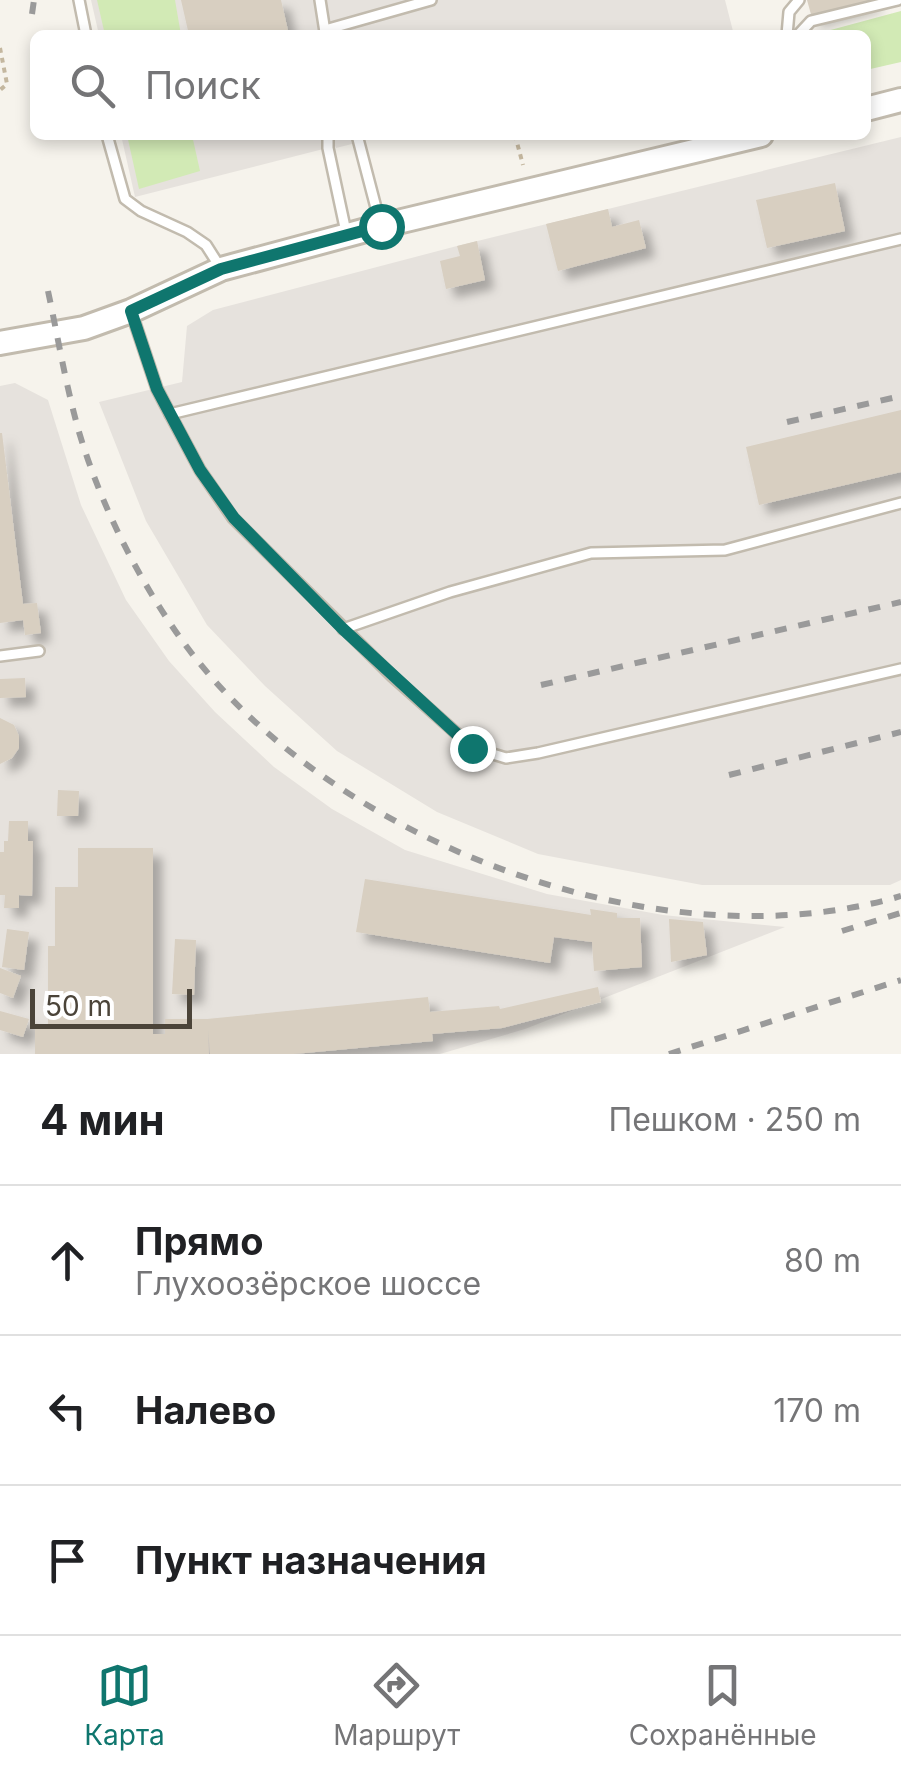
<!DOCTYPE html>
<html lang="ru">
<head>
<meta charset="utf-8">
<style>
	body { margin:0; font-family:Inter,sans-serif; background:#f6f6f6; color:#202124 }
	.scale { position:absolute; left:30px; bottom:25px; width:162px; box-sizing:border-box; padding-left:10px; border:5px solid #4b4439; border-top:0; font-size:28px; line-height:35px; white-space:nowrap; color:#4b4439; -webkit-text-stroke:8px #fff; paint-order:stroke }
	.stop { position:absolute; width:30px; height:30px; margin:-22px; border:8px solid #0f766e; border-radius:50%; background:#fff }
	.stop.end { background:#0f766e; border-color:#fff; box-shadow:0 2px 10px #0008 }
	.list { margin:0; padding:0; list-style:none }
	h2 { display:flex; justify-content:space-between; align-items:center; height:130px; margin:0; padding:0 40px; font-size:42px }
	h2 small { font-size:32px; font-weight:400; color:#757577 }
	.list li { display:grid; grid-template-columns:65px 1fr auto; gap:30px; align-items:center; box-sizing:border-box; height:150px; padding:0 40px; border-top:2px solid #e0e0e0 }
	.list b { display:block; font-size:38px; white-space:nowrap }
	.list p { margin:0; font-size:32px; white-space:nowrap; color:#757577 }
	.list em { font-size:32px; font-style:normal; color:#757577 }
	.icon { flex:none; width:55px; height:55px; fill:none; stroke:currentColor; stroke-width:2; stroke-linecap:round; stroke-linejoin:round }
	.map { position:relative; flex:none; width:901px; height:1054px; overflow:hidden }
	.search { position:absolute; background:#fff; box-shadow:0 5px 15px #0003; left:30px; right:30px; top:30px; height:110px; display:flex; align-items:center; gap:25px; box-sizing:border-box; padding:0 35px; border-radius:15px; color:#757577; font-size:38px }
	.sheet { height:580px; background:#fff }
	nav { display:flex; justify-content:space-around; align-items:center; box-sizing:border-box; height:140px; border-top:2px solid #e0e0e0; background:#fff; font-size:28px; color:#757577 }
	nav a { display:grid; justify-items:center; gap:5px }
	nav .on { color:#0f766e }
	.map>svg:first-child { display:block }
</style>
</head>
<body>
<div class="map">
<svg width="901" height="1054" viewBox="0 0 901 1054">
	<defs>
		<filter id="shadow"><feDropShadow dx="9" dy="9" stdDeviation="5" flood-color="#0004"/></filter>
	</defs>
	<rect width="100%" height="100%" fill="#f6f3ec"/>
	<g fill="#e6e2dd">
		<path d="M91,0h634l9,35h-635z"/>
		<path d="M121,135h257l-26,6v3l-16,4 -1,-2 -200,51z"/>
		<path d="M901,137v743l-11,5h-188l-164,-31 -101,-42 -100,-61 -72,-65 -58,-61 -61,-104 -47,-119 83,-20 5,-56 26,-16 244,-64z"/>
		<path d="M15,383l33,17 33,105 45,95 43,61 46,51 59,55 58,42 73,41 142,44 116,21 122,12 -260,102 -85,25h-440v-668z"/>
	</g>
	<g fill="#d2eab5">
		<path d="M97,0h78l6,35h-76z"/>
		<path d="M901,11v51l-35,8v-35h-54z"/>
		<path d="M127,135h65l8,36 -61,18z"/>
	</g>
	<g fill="#d8cfc1" filter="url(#shadow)">
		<path d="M181,0h100l8,35h-100z"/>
		<path d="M807,0h67l1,3 -63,15z"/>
		<path d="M835,183l10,48 -78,17 -11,-48z"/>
		<path d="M608,209l4,18 27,-7 7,28 -88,23 -12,-47z"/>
		<path d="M477,241l8,39 -39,9 -6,-28 20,-5 -3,-10z"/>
		<path d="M901,410v62l-142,33 -13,-58z"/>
		<path d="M0,433h2l21,171 14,-1 4,30 -16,2 -2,-15 -23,3z"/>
		<path d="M25,678l1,19 -26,1v-19z"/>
		<path d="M0,718l14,7 5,11v12l-7,10 -12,6z"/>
		<path d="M58,790l21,1 -1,25h-21z"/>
		<path d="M9,821h19v20h5l-1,55 -13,-1v13h-15l1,-13h-5v-43h4v-11h4z"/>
		<path d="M78,848h75v186h12v-15h42l221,-22 2,15 69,-6 1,3 98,-22 3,15 -99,26 -70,6 1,7 -139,13h-84l-2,-25 1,25h-174v-30h13v-78h7v-59h23z"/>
		<path d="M365,879l226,36 -1,-6 27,4v5h23l2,49 -48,4 -2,-29 -38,-5 -4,26 -194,-31z"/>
		<path d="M669,919l34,3 4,33 -36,7z"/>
		<path d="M7,929l22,3 -5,38 -22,-3z"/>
		<path d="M175,939l21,1 -2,55 -22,-1z"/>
		<path d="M0,968l21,8 -8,22 -13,-5z"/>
		<path d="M0,1011l29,8 -6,18 -23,-7z"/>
	</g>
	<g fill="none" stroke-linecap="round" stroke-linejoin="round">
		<defs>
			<g id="service">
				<path d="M79,0l7,35"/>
				<path d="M320,0l5,32"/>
				<path d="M325,30l106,-30"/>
				<path d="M787,35l2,-23 10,-12"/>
				<path d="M798,35l13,-14 87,-21"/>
				<path d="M107,135l18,64 16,12 46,21 19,13 14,22"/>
				<path d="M328,135v13l18,84"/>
				<path d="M357,135l23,88"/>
				<path d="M131,311l26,78 13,25 731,-175"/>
				<path d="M170,414l30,56 33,48 159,158 81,72 33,10 32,-5 363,-84"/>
				<path d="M343,629l107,-37 141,-39 134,-3 176,-47"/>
				<path d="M0,656l39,-5"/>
			</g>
			<g id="tertiary">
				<path d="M866,109l35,-9"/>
				<path d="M0,343l84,-15 47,-17 90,-42 160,-43 380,-91"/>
			</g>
		</defs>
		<use href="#service" stroke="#c2bbae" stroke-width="14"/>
		<use href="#tertiary" stroke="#c2bbae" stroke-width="28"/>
		<g stroke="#c4b79f" stroke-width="4" stroke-dasharray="5 5" stroke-linecap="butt">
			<path d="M0,48l7,36 -7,6"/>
			<path d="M515,135l8,30"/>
		</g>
		<use href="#service" stroke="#fff" stroke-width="9"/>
		<use href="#tertiary" stroke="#fff" stroke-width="22"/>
		<g stroke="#9a9a9a" stroke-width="6" stroke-dasharray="12 12" stroke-linecap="butt">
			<path d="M32,14l2,-14"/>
			<path d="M48,291c10,47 18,95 31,141 21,70 54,137 95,197 143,210 482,339 727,267"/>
			<path d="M787,422l114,-26"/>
			<path d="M541,685l360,-83"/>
			<path d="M729,775l172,-43"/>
			<path d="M842,931l59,-18"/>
			<path d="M669,1054l232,-74"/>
		</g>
	</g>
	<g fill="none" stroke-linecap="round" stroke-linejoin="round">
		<path stroke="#0f766e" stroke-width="12" d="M381,226l-160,43 -90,42 26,78 43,81 34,48 109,111 129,119"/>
	</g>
</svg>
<div class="scale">50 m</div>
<div class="stop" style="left:381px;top:226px"></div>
<div class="stop end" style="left:472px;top:748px"></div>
<div class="search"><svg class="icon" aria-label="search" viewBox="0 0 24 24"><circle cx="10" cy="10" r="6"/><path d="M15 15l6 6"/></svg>Поиск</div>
</div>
<section class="sheet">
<h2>4 мин<small>Пешком · 250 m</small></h2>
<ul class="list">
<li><svg class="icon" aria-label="ahead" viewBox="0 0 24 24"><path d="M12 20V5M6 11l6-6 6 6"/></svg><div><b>Прямо</b><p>Глухоозёрское шоссе</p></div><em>80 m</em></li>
<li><svg class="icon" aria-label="left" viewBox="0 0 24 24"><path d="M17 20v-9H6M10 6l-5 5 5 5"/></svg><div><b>Налево</b></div><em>170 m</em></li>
<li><svg class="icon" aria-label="arrive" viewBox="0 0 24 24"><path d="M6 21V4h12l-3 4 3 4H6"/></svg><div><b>Пункт назначения</b></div></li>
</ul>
</section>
<nav>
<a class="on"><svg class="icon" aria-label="map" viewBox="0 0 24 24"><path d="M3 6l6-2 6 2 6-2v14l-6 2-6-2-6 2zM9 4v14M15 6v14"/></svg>Карта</a>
<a><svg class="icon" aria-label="directions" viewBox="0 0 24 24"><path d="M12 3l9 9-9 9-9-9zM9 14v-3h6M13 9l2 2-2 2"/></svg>Маршрут</a>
<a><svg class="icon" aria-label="saved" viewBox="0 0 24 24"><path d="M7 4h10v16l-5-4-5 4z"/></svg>Сохранённые</a>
</nav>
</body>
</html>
